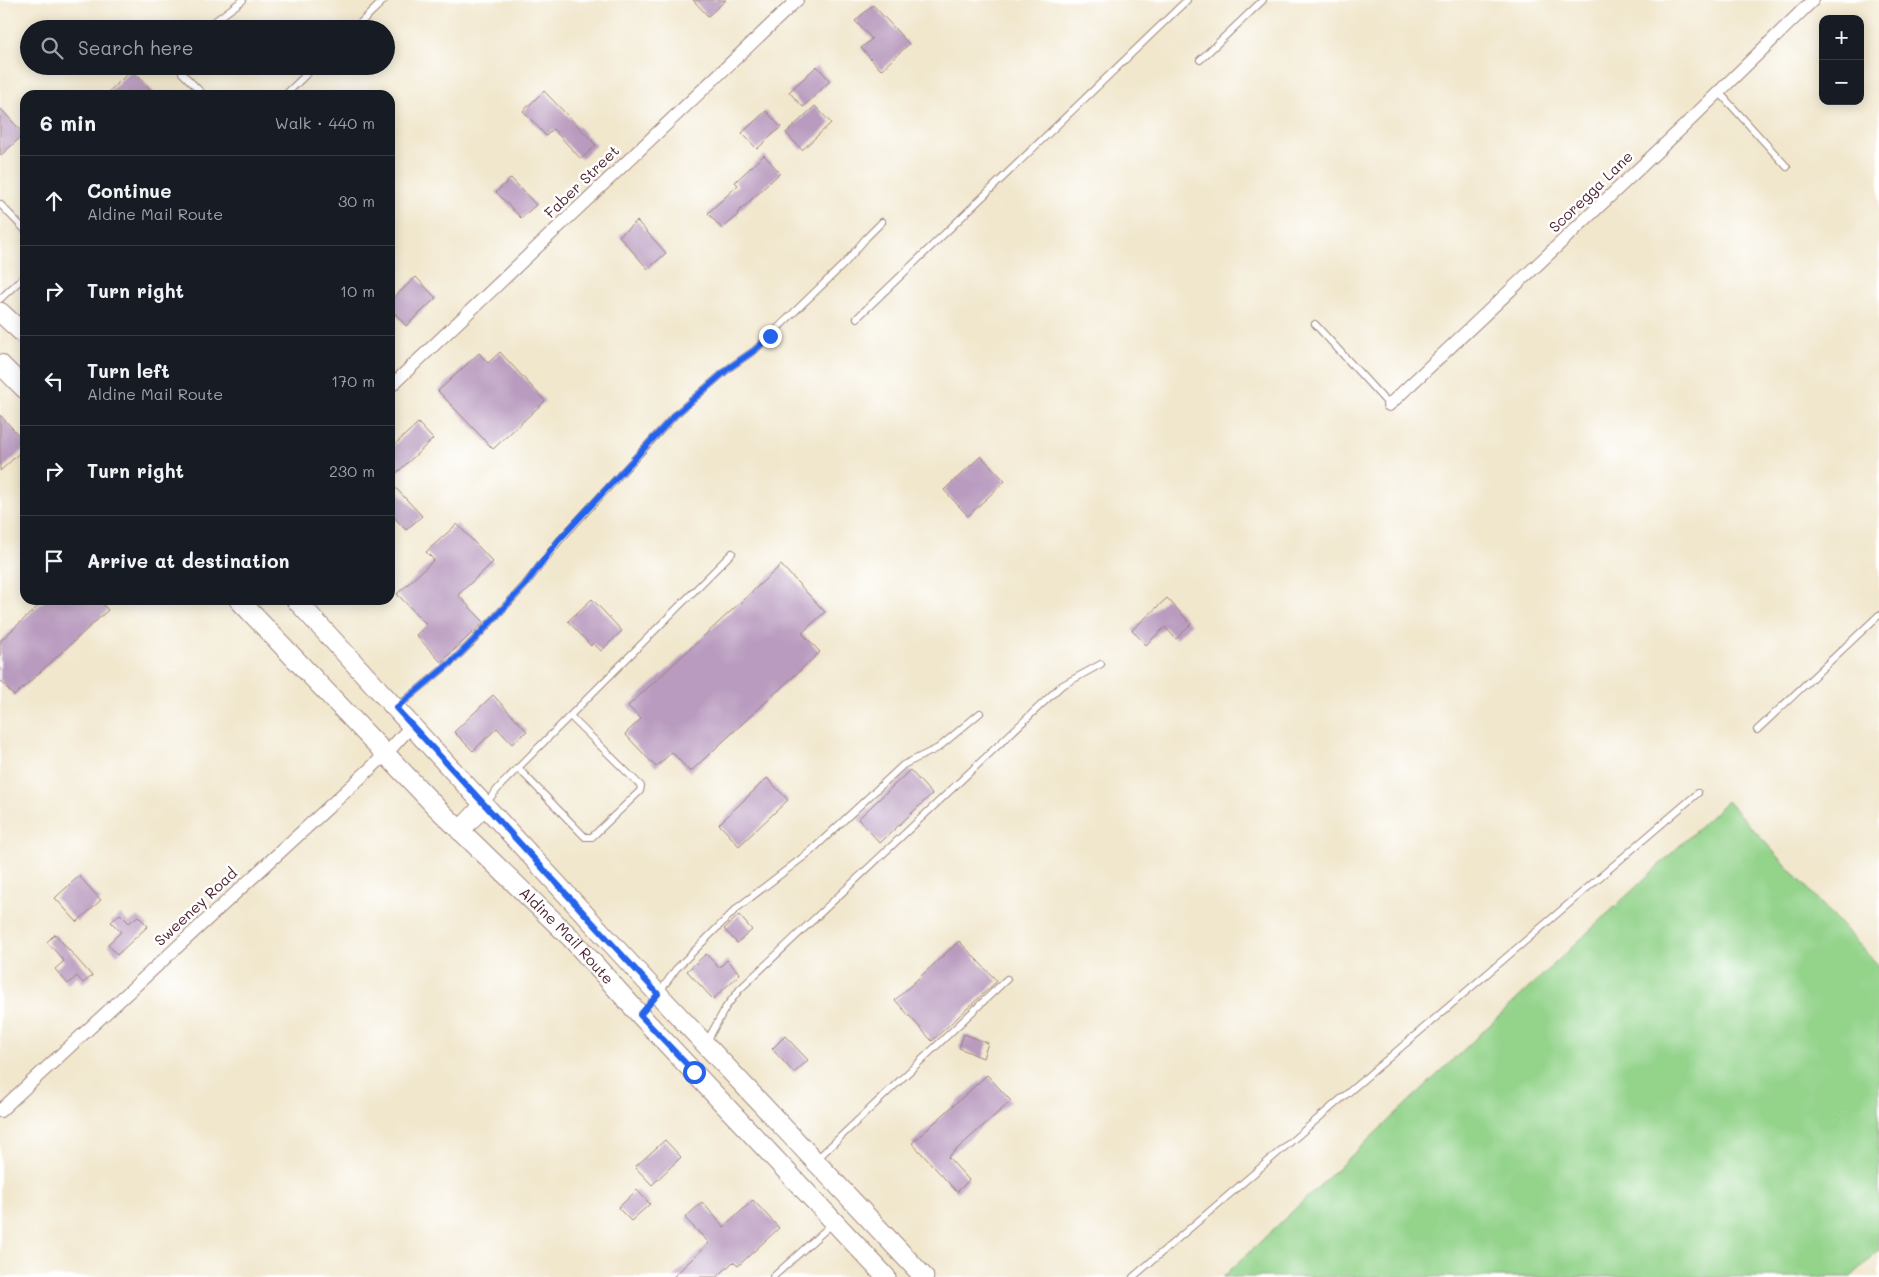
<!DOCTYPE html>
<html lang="en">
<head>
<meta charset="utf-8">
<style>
	body { margin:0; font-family:Mali,sans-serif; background:#242831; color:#f1f3f6 }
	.controls { position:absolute; right:15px; top:15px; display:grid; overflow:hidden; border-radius:10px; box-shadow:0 2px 12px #0003 }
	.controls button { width:45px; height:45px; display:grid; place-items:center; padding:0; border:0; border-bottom:1px solid #363941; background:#171b24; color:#f1f3f6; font:25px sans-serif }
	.stop { position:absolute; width:15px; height:15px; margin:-11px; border:4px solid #2563eb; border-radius:50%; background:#fff }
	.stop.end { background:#2563eb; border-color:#fff; box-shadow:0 1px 5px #0008 }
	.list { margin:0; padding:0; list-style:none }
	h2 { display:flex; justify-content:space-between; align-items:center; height:65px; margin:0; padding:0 20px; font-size:21px }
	h2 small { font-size:16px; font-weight:400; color:#9ea1a6 }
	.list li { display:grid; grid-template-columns:32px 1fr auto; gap:15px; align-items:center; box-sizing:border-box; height:90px; padding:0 20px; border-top:1px solid #363941 }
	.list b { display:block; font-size:19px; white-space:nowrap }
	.list p { margin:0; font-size:16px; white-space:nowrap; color:#9ea1a6 }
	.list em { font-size:16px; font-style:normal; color:#9ea1a6 }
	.icon { flex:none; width:28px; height:28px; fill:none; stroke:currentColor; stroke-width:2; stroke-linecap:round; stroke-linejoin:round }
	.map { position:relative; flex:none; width:1879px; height:1277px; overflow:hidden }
	.search { position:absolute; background:#171b24; box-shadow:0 2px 12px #0003; left:20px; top:20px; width:375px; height:55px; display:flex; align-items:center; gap:12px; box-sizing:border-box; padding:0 18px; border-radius:28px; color:#9ea1a6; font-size:19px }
	.panel { position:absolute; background:#171b24; box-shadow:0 2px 12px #0003; left:20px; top:90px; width:375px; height:515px; border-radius:15px }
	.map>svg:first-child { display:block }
</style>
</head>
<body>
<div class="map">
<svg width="1879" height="1277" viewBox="0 0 1879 1277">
	<rect width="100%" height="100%" fill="#fff"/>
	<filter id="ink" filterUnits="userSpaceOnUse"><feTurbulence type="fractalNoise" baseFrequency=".02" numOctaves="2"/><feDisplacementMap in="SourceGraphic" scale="10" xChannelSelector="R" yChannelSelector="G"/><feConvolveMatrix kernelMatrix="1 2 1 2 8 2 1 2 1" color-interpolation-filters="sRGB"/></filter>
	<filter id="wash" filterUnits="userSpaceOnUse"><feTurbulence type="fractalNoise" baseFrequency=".0096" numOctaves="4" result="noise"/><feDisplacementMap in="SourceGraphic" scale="20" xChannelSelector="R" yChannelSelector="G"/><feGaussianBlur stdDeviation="1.12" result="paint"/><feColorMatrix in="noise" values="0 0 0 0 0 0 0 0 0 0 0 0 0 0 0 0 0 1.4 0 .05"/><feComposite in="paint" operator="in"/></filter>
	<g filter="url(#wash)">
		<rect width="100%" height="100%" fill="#f1e7cd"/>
		<path fill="#93d38a" stroke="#6e795a" d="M1727,801l152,165v284l-28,27h-628z"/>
		<g id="blocks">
			<g fill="#b99bbf">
				<path d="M693,0h33l-18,16z"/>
				<path d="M873,5l36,39 -28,26 -20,-22 11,-9 -17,-18z"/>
				<path d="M817,66l13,15 -27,26 -14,-15z"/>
				<path d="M132,70l24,25h-51z"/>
				<path d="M544,91l52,54 -15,14 -28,-30 -7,7 -23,-25z"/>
				<path d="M815,106l16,17 -29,27 -16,-17z"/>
				<path d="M0,108l24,26 -24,22z"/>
				<path d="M766,111l15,16 -24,22 -15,-16z"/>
				<path d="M764,155l16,18 -43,40 1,2 -16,14 -14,-16 30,-28 -3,-3z"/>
				<path d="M511,178l25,27 -15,13 -25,-26z"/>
				<path d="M637,221l29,32 -18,16 -29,-33z"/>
				<path d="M416,277l20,21 -30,28 -16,-18v-7z"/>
				<path d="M500,352l45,49 -52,48 -55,-58 41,-38 9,10z"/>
				<path d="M0,415l25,27v6l-25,23z"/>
				<path d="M418,423l15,16 -43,40v-30z"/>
				<path d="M981,456l24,25 -37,35 -24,-26z"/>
				<path d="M390,482l32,34 -16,14 -16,-17z"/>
				<path d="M457,524l36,38 -35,33 26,27 -43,40 -25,-27 11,-10 -30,-31 37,-34 -8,-8z"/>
				<path d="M781,565l44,47 -23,21 18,19 -130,120 -18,-20 -16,15 -31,-33 16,-15 -13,-13z"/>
				<path d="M1167,598l24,26 -15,15 -11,-12 -19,18 -14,-15z"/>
				<path d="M592,599l30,32 -21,20 -8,-8 -2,3 -23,-25z"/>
				<path d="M45,600h54l9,10 -94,86 -14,-16v-39z"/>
				<path d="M493,695l34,36 -15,13 -15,-16 -24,23 -19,-19z"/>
				<path d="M910,770l22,24 -52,49 -22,-24z"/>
				<path d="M767,778l21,22 -49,46 -20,-22z"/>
				<path d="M79,876l22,24 -24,22 -22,-24z"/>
				<path d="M120,914l9,9 9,-7 10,10 -31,29 -9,-11 13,-12 -10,-10z"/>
				<path d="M739,915l13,15 -15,13 -13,-14z"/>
				<path d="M55,934l37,42 -9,7 -6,-7 -9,8 -13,-15 9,-8 -17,-19z"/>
				<path d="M959,941l38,40 -65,60 -37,-41z"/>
				<path d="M706,954l13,14 8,-8 13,14 -27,25 -26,-28z"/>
				<path d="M964,1034l24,9 -5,15 -24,-10z"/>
				<path d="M785,1036l23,24 -14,13 -22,-24z"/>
				<path d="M987,1075l24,26 -63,56 21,23 -12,12 -45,-49z"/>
				<path d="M665,1140l16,17 -29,28 -17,-18z"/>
				<path d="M637,1190l13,14 -19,17 -13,-13z"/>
				<path d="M753,1200l26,28 -41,38 -5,-4 -16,15h-44l36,-34 -24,-25 17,-16 22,25z"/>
			</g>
		</g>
	</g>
	<g filter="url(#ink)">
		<use href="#blocks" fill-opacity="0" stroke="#9e837c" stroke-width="1"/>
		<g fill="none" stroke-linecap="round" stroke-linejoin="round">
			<defs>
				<g id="lane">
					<path d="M209,29l6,-8 28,-21"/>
					<path d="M354,29l30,-29"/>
					<path d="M1200,60l63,-60"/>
					<path d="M184,66l-2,7 22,22"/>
					<path d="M1719,92l68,75"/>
					<path d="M285,95l30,-29"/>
					<path d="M0,204l25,26"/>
					<path d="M0,299l25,-23"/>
					<path d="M857,318l330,-318"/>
					<path d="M1315,324l74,81"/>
					<path d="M397,707l58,-48 19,-19 50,-54 35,-45 116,-126 54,-47 26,-18 90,-87 21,-25 16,-16"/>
					<path d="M1757,730l122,-115"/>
					<path d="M518,768l67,69h7l48,-46 1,-5 -71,-70"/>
					<path d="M485,804l17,-20 230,-231"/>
					<path d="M659,993l17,-24 61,-61 74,-57 92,-86 35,-17 42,-35"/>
					<path d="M706,1043l20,-36 14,-18 321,-303 40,-22"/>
					<path d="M817,1159l190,-180"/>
					<path d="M773,1277l59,-53"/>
					<path d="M1133,1277l565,-484"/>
				</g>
				<g id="street">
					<path d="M390,387l407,-387"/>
					<path d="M1389,405l294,-278 130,-127"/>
					<path d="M0,1111l386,-357 26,-29"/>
				</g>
				<g id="secondary">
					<path d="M0,312l25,23"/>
					<path d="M0,364l25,25"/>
					<path id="s1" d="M239,600l197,207 134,130 70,78 246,262"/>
					<path d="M296,600l362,394 266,283"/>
					<path d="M460,831l24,-26"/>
				</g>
			</defs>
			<use href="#lane" stroke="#9e837c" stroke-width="8"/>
			<use href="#street" stroke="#9e837c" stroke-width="14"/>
			<use href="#secondary" stroke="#9e837c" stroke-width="21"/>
			<use href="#lane" stroke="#fff" stroke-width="6"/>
			<use href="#street" stroke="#fff" stroke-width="12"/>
			<use href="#secondary" stroke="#fff" stroke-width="19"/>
		</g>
	</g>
	<g fill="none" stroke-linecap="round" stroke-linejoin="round" filter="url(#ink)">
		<path stroke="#2563eb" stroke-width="6" d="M694,1072l-54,-57 18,-21 -262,-286 59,-49 19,-19 50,-54 34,-45 117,-126 54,-47 26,-18 15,-14"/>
	</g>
	<g text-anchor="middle" stroke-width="5" stroke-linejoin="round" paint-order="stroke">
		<g font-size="15" fill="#4a1f2b" stroke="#fff">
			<text transform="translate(582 182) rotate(-44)" y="5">Faber Street</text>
			<text transform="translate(1591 192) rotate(-44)" y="5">Scoregga Lane</text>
			<text transform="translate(196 907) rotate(-43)" y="5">Sweeney Road</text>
			<text dy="5" stroke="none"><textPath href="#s1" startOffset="469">Aldine Mail Route</textPath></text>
		</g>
	</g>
</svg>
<div class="controls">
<button>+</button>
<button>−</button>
</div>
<div class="stop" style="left:694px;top:1072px"></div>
<div class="stop end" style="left:770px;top:336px"></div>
<div class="search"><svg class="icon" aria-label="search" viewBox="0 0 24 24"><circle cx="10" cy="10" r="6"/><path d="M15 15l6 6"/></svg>Search here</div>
<section class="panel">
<h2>6 min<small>Walk · 440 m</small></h2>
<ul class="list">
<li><svg class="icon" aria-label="ahead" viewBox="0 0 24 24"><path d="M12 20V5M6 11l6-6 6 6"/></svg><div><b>Continue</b><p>Aldine Mail Route</p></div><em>30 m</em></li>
<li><svg class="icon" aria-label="right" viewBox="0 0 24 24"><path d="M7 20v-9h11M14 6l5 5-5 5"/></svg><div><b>Turn right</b></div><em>10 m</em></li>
<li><svg class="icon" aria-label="left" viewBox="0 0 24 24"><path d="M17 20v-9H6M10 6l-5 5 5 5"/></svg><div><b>Turn left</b><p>Aldine Mail Route</p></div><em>170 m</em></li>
<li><svg class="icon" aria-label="right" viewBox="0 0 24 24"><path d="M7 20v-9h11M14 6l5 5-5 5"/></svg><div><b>Turn right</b></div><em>230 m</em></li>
<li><svg class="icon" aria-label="arrive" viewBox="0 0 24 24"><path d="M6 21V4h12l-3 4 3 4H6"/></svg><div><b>Arrive at destination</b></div></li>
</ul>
</section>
</div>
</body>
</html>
